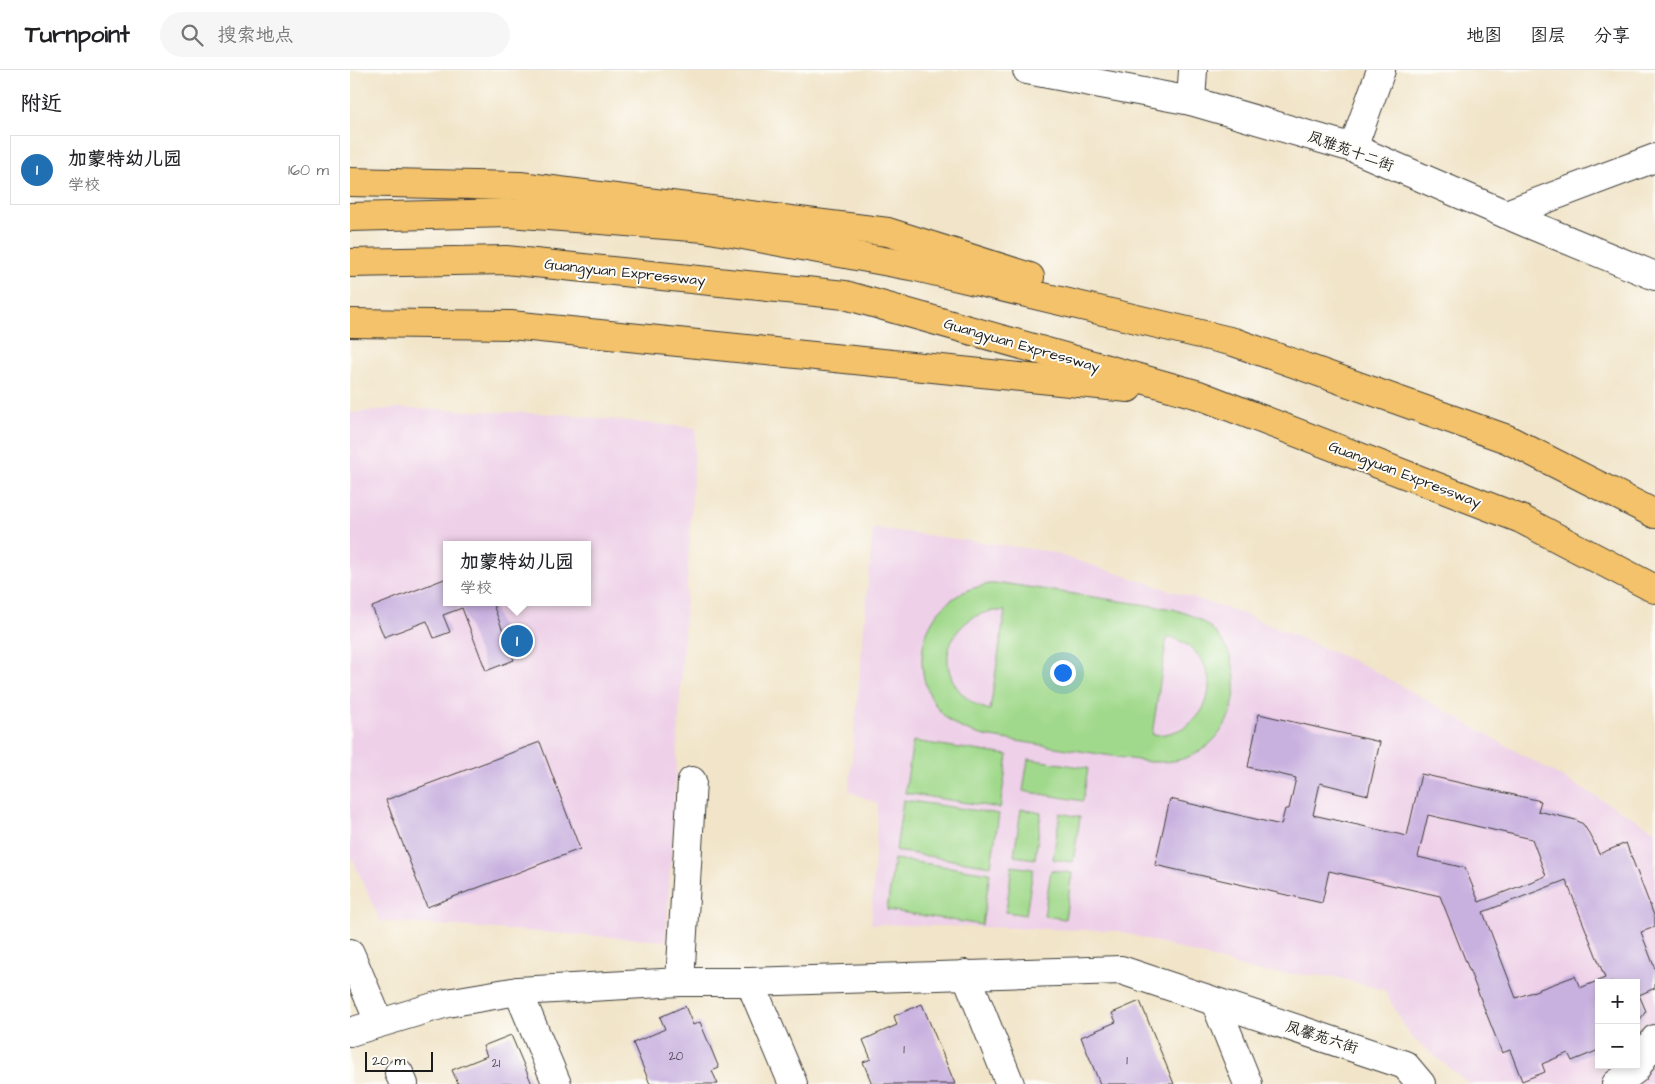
<!DOCTYPE html>
<html lang="zh">
<head>
<meta charset="utf-8">
<style>
	body { margin:0; font-family:"Architects Daughter","LXGW WenKai TC",sans-serif; background:#f6f6f6; color:#202124 }
	.controls { position:absolute; right:15px; bottom:15px; display:grid; overflow:hidden; border-radius:0px; box-shadow:0 2px 8px #0003 }
	.controls button { width:45px; height:45px; display:grid; place-items:center; padding:0; border:0; border-bottom:1px solid #e0e0e0; background:#fff; color:#202124; font:25px sans-serif }
	.scale { position:absolute; left:15px; bottom:12px; width:68px; box-sizing:border-box; padding-left:5px; border:2px solid #1c1c1c; border-top:0; font-size:14px; line-height:18px; white-space:nowrap; color:#1c1c1c; -webkit-text-stroke:4px #fdfcf7; paint-order:stroke }
	.you { position:absolute; left:712px; top:602px; width:18px; height:18px; margin:-12px; border:4px solid #fff; border-radius:50%; background:#1a73e8; box-shadow:0 0 0 8px #1a73e833 }
	.badge { display:grid; place-items:center; width:32px; height:32px; border-radius:50%; background:#1f6fb2; color:#fff; font-size:16px; font-weight:700 }
	.pin { position:absolute; translate:-50% -50%; border:2px solid #fff; box-shadow:0 1px 5px #0006 }
	.popup { position:absolute; left:93px; top:471px; width:148px; height:65px; box-sizing:border-box; display:grid; place-content:center; border-radius:0px; background:#fff; filter:drop-shadow(0 1px 4px #0005); font-size:16px; white-space:nowrap; color:#757577 }
	.popup b { font-size:19px; color:#202124 }
	.popup::after { content:''; position:absolute; left:50%; top:100%; margin-left:-10px; border:10px solid transparent; border-top-color:#fff }
	.list { margin:0; padding:0; list-style:none }
	h2 { display:flex; justify-content:space-between; align-items:center; height:65px; margin:0; padding:0 20px; font-size:21px }
	h2 small { font-size:16px; font-weight:400; color:#757577 }
	.list li { display:grid; grid-template-columns:32px 1fr auto; gap:15px; align-items:center; box-sizing:border-box; height:70px; margin:0 10px 10px; padding:0 10px; border:1px solid #e0e0e0; border-radius:0px }
	.list b { display:block; font-size:19px; white-space:nowrap }
	.list p { margin:0; font-size:16px; white-space:nowrap; color:#757577 }
	.list em { font-size:16px; font-style:normal; color:#757577 }
	.icon { flex:none; width:28px; height:28px; fill:none; stroke:currentColor; stroke-width:2; stroke-linecap:round; stroke-linejoin:round }
	.map { position:relative; flex:none; width:1305px; height:1014px; overflow:hidden }
	header { display:flex; align-items:center; gap:30px; box-sizing:border-box; height:70px; padding:0 25px; background:#fff; border-bottom:1px solid #e0e0e0 }
	header strong { font-size:24px }
	nav { display:flex; gap:28px; margin-inline-start:auto; font-size:18px }
	.search { width:350px; height:45px; background:#f6f6f6; display:flex; align-items:center; gap:12px; box-sizing:border-box; padding:0 18px; border-radius:28px; color:#757577; font-size:19px }
	main { display:flex }
	aside { flex:1; background:#fff }
	.map>svg:first-child { display:block }
</style>
</head>
<body>
<header>
<strong>Turnpoint</strong>
<div class="search"><svg class="icon" aria-label="search" viewBox="0 0 24 24"><circle cx="10" cy="10" r="6"/><path d="M15 15l6 6"/></svg>搜索地点</div>
<nav><a>地图</a><a>图层</a><a>分享</a></nav>
</header>
<main>
<aside>
<h2>附近<small></small></h2>
<ul class="list">
<li><span class="badge">1</span><div><b>加蒙特幼儿园</b><p>学校</p></div><em>160 m</em></li>
</ul>
</aside>
<div class="map">
<svg width="1305" height="1014" viewBox="0 0 1305 1014">
	<rect width="100%" height="100%" fill="#fdfcf7"/>
	<filter id="ink" filterUnits="userSpaceOnUse"><feTurbulence type="fractalNoise" baseFrequency=".02" numOctaves="2"/><feDisplacementMap in="SourceGraphic" scale="10" xChannelSelector="R" yChannelSelector="G"/><feConvolveMatrix kernelMatrix="1 2 1 2 8 2 1 2 1" color-interpolation-filters="sRGB"/></filter>
	<filter id="wash" filterUnits="userSpaceOnUse"><feTurbulence type="fractalNoise" baseFrequency=".0096" numOctaves="4" result="noise"/><feDisplacementMap in="SourceGraphic" scale="20" xChannelSelector="R" yChannelSelector="G"/><feGaussianBlur stdDeviation="1.12" result="paint"/><feColorMatrix in="noise" values="0 0 0 0 0 0 0 0 0 0 0 0 0 0 0 0 0 1.4 0 .05"/><feComposite in="paint" operator="in"/></filter>
	<g filter="url(#wash)">
		<rect width="100%" height="100%" fill="#f1e4c8"/>
		<g fill="#eed0e8" fill-rule="evenodd">
			<path d="M49,338l160,6 137,14 -30,513 -286,-20 -30,-68v-440zM97,475h140v57h-140z"/>
			<path d="M523,458l174,23 194,62 127,54 287,163v191l-14,25 -5,5v-68h-37v82h21l-21,19h-130l-59,-48 -26,-46 -48,-13 -80,-6 -137,-40 -248,-7 7,-120 -29,-13z"/>
			<path d="M1305,986v28h-17z"/>
		</g>
		<g fill="#a1d98c" stroke="#5e7a54" fill-rule="evenodd">
			<path d="M639,514h19l165,25c12,4 24,8 34,16 45,35 34,112 -19,132 -12,5 -25,5 -38,5l-165,-26c-12,-3 -25,-7 -35,-15 -38,-31 -38,-95 4,-123 11,-8 22,-11 35,-14zM642,541h13l-15,99c-41,-11 -59,-60 -22,-89 7,-6 16,-8 24,-10zM817,566c63,17 53,99 -15,99z"/>
			<path d="M563,671l95,14 -8,53 -95,-15z"/>
			<path d="M678,689l60,9 -5,33 -60,-10z"/>
			<path d="M553,730l96,14 -8,52 -95,-15z"/>
			<path d="M671,739l20,4 -6,46 -21,-3z"/>
			<path d="M710,743l20,4 -7,45 -20,-3z"/>
			<path d="M544,789l96,14 -8,52 -95,-15z"/>
			<path d="M662,796l21,3 -7,46 -20,-3z"/>
			<path d="M701,800l21,3 -7,46 -21,-3z"/>
		</g>
		<g id="blocks">
			<g fill="#c8b0df" fill-rule="evenodd">
				<path d="M97,508v24h45l22,58 -28,11 -24,-63 -19,7 7,17 -16,6 -7,-17 -43,16 -12,-30z"/>
				<path d="M909,644l121,28 -12,53 -48,-12 -7,32 94,21 14,-62 120,27 -3,10 38,9 7,4 9,14 7,16 27,-11 29,75v9l-14,5 14,37v19l-16,7 7,16 -10,14v-42h-37v67l-27,11 -4,-8 -26,11 3,8 -23,9 -12,-31 -8,3 -62,-157 -111,-25 -7,32 -167,-38 15,-66 111,26 4,-16h4l7,-31 -48,-11zM1078,745l104,24 14,37 -67,26 -14,-34 -47,-11zM1216,810l39,98 -25,10 -5,-12 -59,22 -33,-86z"/>
				<path d="M190,672l40,107 -153,58 -41,-107z"/>
				<path d="M790,931l34,83h-74l-19,-47 35,-15 -4,-9z"/>
				<path d="M572,934l33,80h-83l-9,-22 8,-3 -8,-19 34,-15 -3,-9z"/>
				<path d="M335,936l8,19 7,-3 19,46 -7,3 6,13h-68l-17,-41 32,-14 -5,-12z"/>
				<path d="M161,965l21,49h-74l-6,-14 35,-14 -4,-10z"/>
			</g>
		</g>
	</g>
	<g filter="url(#ink)">
		<use href="#blocks" fill-opacity="0" stroke="#3c3a36" stroke-width="1"/>
		<g fill="none" stroke-linecap="round" stroke-linejoin="round">
			<defs>
				<g id="minor">
					<path d="M677,0l164,31 162,47 171,74 131,54"/>
					<path d="M841,31l2,-31"/>
					<path d="M1003,78l28,-78"/>
					<path d="M1156,144l149,-56"/>
					<path d="M0,883l29,69"/>
					<path d="M616,904l44,110"/>
					<path d="M330,912l12,-201"/>
					<path d="M400,912l43,102"/>
					<path d="M168,921l39,93"/>
					<path d="M865,932l33,82"/>
					<path d="M0,962l97,-29 71,-12 162,-9h70l371,-12 284,95 16,19"/>
					<path d="M49,1003l5,11"/>
					<path d="M1266,1014l19,-14 20,-31"/>
				</g>
				<g id="highway">
					<path d="M0,112l170,4 368,46 142,45"/>
					<path d="M0,147l159,-4 196,15 211,39 318,75 273,97 148,75"/>
					<path d="M0,193l156,-3 339,35 354,100 322,124 134,70"/>
					<path d="M0,253l161,2 617,63"/>
				</g>
			</defs>
			<use href="#minor" stroke="#3c3a36" stroke-width="30"/>
			<use href="#highway" stroke="#3c3a36" stroke-width="30"/>
			<use href="#minor" stroke="#fff" stroke-width="28"/>
			<use href="#highway" stroke="#f3c26a" stroke-width="28"/>
		</g>
	</g>
	<g text-anchor="middle" stroke-width="4" stroke-linejoin="round" paint-order="stroke">
		<g font-size="12" fill="#47414d">
			<text x="554" y="983">1</text>
			<text x="326" y="990">20</text>
			<text x="777" y="994">1</text>
			<text x="146" y="997">21</text>
		</g>
		<g font-size="15" fill="#1c1c1c" stroke="#fdfcf7">
			<text transform="translate(1001 81) rotate(20)" y="5">凤雅苑十二街</text>
			<text transform="translate(275 202) rotate(6)" y="5">Guangyuan Expressway</text>
			<text transform="translate(672 275) rotate(16)" y="5">Guangyuan Expressway</text>
			<text transform="translate(1055 404) rotate(21)" y="5">Guangyuan Expressway</text>
			<text transform="translate(972 967) rotate(18)" y="5">凤馨苑六街</text>
		</g>
	</g>
</svg>
<div class="controls">
<button>+</button>
<button>−</button>
</div>
<div class="scale">20 m</div>
<div class="you"></div>
<div class="pin badge" style="left:167px;top:571px">1</div>
<div class="popup"><b>加蒙特幼儿园</b>学校</div>
</div>
</main>
</body>
</html>
